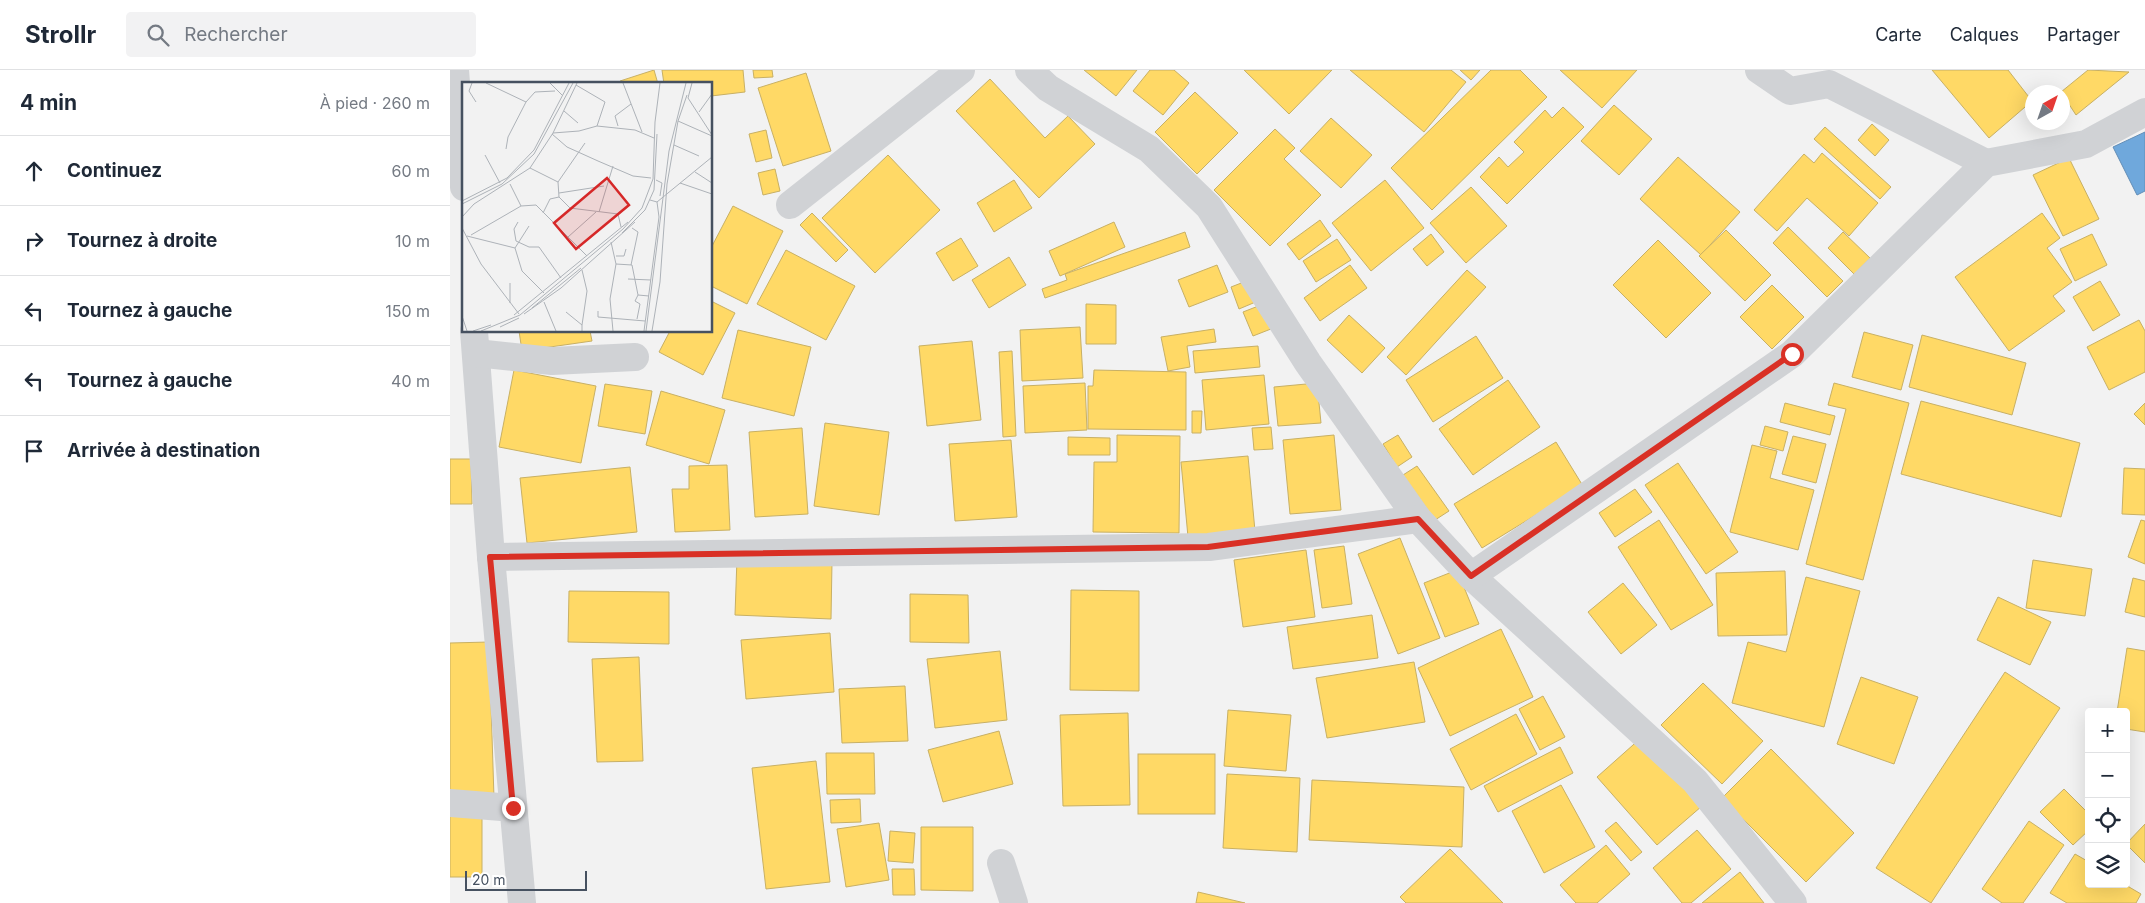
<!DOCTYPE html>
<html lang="fr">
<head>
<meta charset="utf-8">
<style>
	body { margin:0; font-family:Inter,sans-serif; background:#f2f2f3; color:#1f2937 }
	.controls { position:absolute; right:15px; bottom:15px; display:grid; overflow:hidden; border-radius:5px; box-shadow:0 5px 20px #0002 }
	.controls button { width:45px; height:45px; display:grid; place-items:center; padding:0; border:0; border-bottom:1px solid #e0e1e3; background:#fff; color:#1f2937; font:25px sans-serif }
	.compass { position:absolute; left:1575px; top:15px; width:45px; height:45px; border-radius:50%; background:#fff; box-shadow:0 5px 20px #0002; rotate:40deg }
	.scale { position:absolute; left:15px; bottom:12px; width:122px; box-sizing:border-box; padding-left:5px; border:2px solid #465160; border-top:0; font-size:14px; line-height:18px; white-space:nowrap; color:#465160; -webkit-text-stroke:4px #fff; paint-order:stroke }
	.stop { position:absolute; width:15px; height:15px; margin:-11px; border:4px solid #d93025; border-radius:50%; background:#fff }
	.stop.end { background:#d93025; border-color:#fff; box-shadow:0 1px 5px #0008 }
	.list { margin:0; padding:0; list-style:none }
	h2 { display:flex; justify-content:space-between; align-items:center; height:65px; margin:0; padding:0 20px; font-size:21px }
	h2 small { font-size:16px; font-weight:400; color:#747a83 }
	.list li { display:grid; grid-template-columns:32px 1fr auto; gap:15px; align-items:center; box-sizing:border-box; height:70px; padding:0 20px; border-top:1px solid #e0e1e3 }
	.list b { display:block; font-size:19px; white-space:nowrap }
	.list em { font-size:16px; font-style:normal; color:#747a83 }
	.icon { flex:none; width:28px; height:28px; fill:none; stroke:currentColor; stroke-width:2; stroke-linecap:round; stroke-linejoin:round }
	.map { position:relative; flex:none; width:1695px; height:833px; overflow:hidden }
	header { display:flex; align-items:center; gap:30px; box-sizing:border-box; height:70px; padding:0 25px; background:#fff; border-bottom:1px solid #e0e1e3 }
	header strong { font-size:24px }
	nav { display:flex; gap:28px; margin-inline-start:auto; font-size:18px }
	.search { width:350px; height:45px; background:#f2f2f3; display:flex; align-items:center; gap:12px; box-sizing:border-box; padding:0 18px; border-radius:5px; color:#747a83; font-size:19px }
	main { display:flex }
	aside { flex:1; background:#fff }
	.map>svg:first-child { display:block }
</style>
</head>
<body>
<header>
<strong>Strollr</strong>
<div class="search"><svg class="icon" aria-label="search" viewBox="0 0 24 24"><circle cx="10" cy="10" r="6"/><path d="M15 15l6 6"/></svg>Rechercher</div>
<nav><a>Carte</a><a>Calques</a><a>Partager</a></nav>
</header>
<main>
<aside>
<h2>4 min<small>À pied · 260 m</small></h2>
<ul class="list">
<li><svg class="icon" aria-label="ahead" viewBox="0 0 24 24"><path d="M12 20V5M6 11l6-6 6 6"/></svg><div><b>Continuez</b></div><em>60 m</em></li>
<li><svg class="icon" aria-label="right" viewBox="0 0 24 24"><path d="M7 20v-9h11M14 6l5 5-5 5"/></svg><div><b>Tournez à droite</b></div><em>10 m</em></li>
<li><svg class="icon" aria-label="left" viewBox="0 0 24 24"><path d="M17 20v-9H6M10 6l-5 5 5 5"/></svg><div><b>Tournez à gauche</b></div><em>150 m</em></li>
<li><svg class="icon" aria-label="left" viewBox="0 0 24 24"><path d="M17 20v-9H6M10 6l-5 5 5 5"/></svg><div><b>Tournez à gauche</b></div><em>40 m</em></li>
<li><svg class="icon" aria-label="arrive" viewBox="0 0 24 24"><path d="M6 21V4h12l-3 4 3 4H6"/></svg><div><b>Arrivée à destination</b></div></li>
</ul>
</aside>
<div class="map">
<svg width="1695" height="833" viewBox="0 0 1695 833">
	<rect width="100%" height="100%" fill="#f2f2f2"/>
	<g fill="#ffd966" stroke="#c8b064">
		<path d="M204,0l4,14h-38v-3z"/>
		<path d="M212,0h81l2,22 -34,4v-12h-47z"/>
		<path d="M303,0h19l1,7 -19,1z"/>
		<path d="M634,0h53l-21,26z"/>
		<path d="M700,0h24l15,13 -26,32 -30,-24z"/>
		<path d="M794,0h88l-43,44z"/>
		<path d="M900,0h101l15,12 -42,50z"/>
		<path d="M1010,0h20l-9,10z"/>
		<path d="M1041,0h29l27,27 -115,113 -41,-42z"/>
		<path d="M1110,0h77l-35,38z"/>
		<path d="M1482,0h76l24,31 -43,37z"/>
		<path d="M1638,0l41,2 -53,43 -15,-23z"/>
		<path d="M356,3l25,78 -48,15 -25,-78z"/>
		<path d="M540,9l55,59 23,-22 27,28 -56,54 -83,-87z"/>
		<path d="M745,22l43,41 -41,41 -42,-42z"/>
		<path d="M1164,35l38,34 -33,36 -38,-34z"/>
		<path d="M1113,37l21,20 -77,77 -27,-27 19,-20 9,10 16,-15 -10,-10 31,-32 7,8z"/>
		<path d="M881,48l41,37 -31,33 -41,-37z"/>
		<path d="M1422,54l17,16 -14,16 -17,-16z"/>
		<path d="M1375,57l66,60 -11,12 -66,-60z"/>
		<path d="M825,59l20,19 -11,11 37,36 -51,51 -56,-56z"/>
		<path d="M316,60l6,28 -16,4 -7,-28z"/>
		<path d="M1372,83l56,50 -29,33 -42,-38 -30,33 -23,-21 50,-56 10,9z"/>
		<path d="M438,85l52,55 -65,63 -53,-55z"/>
		<path d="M1228,87l62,55 -39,43 -61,-56z"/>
		<path d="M1619,88l30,61 -36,17 -30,-61z"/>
		<path d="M325,99l5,22 -17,4 -5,-22z"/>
		<path d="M564,110l18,28 -38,24 -17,-29z"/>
		<path d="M935,110l39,48 -53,43 -39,-48z"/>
		<path d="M1021,117l36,39 -41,37 -36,-40z"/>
		<path d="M283,136l50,25 -36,73 -36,-18v-38z"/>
		<path d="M362,143l36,37 -12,12 -36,-37z"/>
		<path d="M1592,143l18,25 -13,10 25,34 -19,14 12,15 -56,40 -54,-74z"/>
		<path d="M870,150l11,16 -32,24 -12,-16z"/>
		<path d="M664,152l11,25 -65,29 -11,-25z"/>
		<path d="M1338,157l55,54 -16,16 -54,-54z"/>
		<path d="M1276,160l45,45 -26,26 -46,-45z"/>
		<path d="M735,162l5,15 -145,51 -3,-9 25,-9 -2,-6z"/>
		<path d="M1393,162l27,26 -16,16 -26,-26z"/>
		<path d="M981,164l13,18 -17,14 -14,-17z"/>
		<path d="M1642,164l15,31 -32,16 -15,-32z"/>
		<path d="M511,168l17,28 -25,15 -17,-28z"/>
		<path d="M887,169l14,21 -35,22 -13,-21z"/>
		<path d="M1208,170l53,53 -45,45 -53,-53z"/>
		<path d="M336,180l69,36 -29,54 -69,-36z"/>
		<path d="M559,187l17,28 -37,23 -17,-28z"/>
		<path d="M767,195l11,27 -39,15 -11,-27z"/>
		<path d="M900,195l17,23 -47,33 -16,-23z"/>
		<path d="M1017,200l19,17 -80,88 -19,-18z"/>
		<path d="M799,210l9,21 -19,8 -8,-22z"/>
		<path d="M1650,211l20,34 -27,16 -20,-34z"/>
		<path d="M1322,215l32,32 -32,32 -32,-32z"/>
		<path d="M261,231l24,12 -32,62 -44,-23 11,-21h41z"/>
		<path d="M816,233l10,24 -23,9 -10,-24z"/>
		<path d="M636,234l30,1v39h-30z"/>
		<path d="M899,245l36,33 -23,25 -35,-33z"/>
		<path d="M1689,250l6,11v41l-36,18 -22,-43z"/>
		<path d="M630,257l3,51 -61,3 -2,-51z"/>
		<path d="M764,259l2,13 -29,4 3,21 -22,4 -7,-34z"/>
		<path d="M288,260l73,17 -17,69 -72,-18z"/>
		<path d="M69,261h71l2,10 -70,10z"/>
		<path d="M1414,262l49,13 -12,45 -49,-13z"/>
		<path d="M1472,265l104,28 -14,52 -103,-28z"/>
		<path d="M1026,266l27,42 -70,44 -27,-42z"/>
		<path d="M522,271l9,79 -54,6 -8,-80z"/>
		<path d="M808,276l2,21 -65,6 -2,-22z"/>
		<path d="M562,281l4,85 -13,1 -4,-85z"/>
		<path d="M64,300l82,16 -15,77 -82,-16z"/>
		<path d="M644,300l92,2v58l-98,-1v-43h5z"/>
		<path d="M814,305l5,49 -63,6 -4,-50z"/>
		<path d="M1058,310l32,47 -67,48 -34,-46z"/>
		<path d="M635,313l2,47 -62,3 -2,-47z"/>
		<path d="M867,313l4,40 -43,3 -4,-39z"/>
		<path d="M1384,313l75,20 -46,177 -57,-16 40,-155 -18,-4z"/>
		<path d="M155,314l47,7 -7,43 -47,-8z"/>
		<path d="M211,321l64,19 -16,54 -63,-19z"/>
		<path d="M1471,331l159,42 -19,74 -160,-43z"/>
		<path d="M1335,333l50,13 -5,19 -50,-13z"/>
		<path d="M1695,333v22l-11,-11z"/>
		<path d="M742,341h10l-1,22h-9z"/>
		<path d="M375,353l64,9 -10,83 -65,-9z"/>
		<path d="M1315,356l23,6 -5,19 -23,-6z"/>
		<path d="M821,357l2,22 -19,1 -2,-22z"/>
		<path d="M352,358l6,86 -53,3 -6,-85z"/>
		<path d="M667,365l63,1 -1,97 -86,-1 1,-70h23z"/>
		<path d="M884,365l7,75 -51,4 -7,-74z"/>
		<path d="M948,365l14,22 -15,10 -14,-23z"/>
		<path d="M1343,366l33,8 -10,39 -34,-9z"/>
		<path d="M618,367l42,1v17h-42z"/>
		<path d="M561,370l6,77 -62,4 -6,-77z"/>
		<path d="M1106,372l27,44 -101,62 -28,-44z"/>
		<path d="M1302,375l25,6 -7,27 44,12 -16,60 -68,-18z"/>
		<path d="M798,386l7,75 -67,6 -7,-75z"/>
		<path d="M0,389h21l1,45h-22z"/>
		<path d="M1228,393l60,89 -32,22 -61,-89z"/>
		<path d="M277,395l3,65 -55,2 -3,-43h17v-23z"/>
		<path d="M967,396l32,45 -14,9 -32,-45z"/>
		<path d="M180,397l7,65 -110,11 -7,-65z"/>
		<path d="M1674,398l21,1v46l-23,-1z"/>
		<path d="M1185,419l17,23 -37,25 -16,-24z"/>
		<path d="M1209,450l54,85 -42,25 -53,-83z"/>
		<path d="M1691,450l4,1v43l-17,-7z"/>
		<path d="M950,468l40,100 -42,16 -40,-100z"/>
		<path d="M894,476l8,58 -30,4 -8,-58z"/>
		<path d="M856,480l9,67 -72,10 -9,-67z"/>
		<path d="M287,488l95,4 -1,57 -96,-4z"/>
		<path d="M1583,490l59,9 -7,47 -59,-8z"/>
		<path d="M1007,500l22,54 -34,13 -21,-54z"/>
		<path d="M1335,501l2,64 -69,1 -2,-63z"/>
		<path d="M1356,507l54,14 -36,136 -92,-24 16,-61 38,10z"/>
		<path d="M1683,508l12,3v36l-20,-5z"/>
		<path d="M1173,513l34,42 -36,29 -33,-42z"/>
		<path d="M621,520l68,1v100l-69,-1z"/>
		<path d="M119,521l100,1v52l-101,-2z"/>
		<path d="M460,524l58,1 1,48 -59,-1z"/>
		<path d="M1548,527l53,25 -21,43 -53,-25z"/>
		<path d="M922,545l6,43 -85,11 -6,-42z"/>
		<path d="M1051,559l32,68 -83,39 -32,-68z"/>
		<path d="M380,563l4,59 -88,7 -5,-59z"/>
		<path d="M39,572l5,156 -44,1v-156z"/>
		<path d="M1677,578l18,3v81l-19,-3v-17h-9z"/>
		<path d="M550,581l7,69 -72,8 -8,-69z"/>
		<path d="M189,587l4,104 -46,1 -5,-103z"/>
		<path d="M964,592l11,60 -98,16 -11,-60z"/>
		<path d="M1555,602l55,36 -129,195 -55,-35z"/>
		<path d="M1411,607l57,20 -24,67 -57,-20z"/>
		<path d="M1253,613l60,58 -41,43 -61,-59z"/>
		<path d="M455,616l3,55 -66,2 -3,-54z"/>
		<path d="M1093,626l22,41 -25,13 -21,-41z"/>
		<path d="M778,640l63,5 -5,56 -62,-5z"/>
		<path d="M678,643l2,92 -67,1 -3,-91z"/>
		<path d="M1066,644l21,40 -66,36 -21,-41z"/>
		<path d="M549,661l14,53 -70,18 -15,-52z"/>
		<path d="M1192,667l60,69 -45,39 -60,-68z"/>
		<path d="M1110,677l13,26 -75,39 -14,-26z"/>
		<path d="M1321,679l83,84 -48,49 -84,-84z"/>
		<path d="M376,683h48l1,41h-48z"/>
		<rect x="688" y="684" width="77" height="60"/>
		<path d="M366,691l14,121 -64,7 -14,-121z"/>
		<path d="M777,704l73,4 -3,74 -74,-4z"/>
		<path d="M862,710l152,7 -2,60 -153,-7z"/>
		<path d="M1111,715l34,62 -51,26 -32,-62z"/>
		<path d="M1614,719l25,25v16l-16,15 -33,-33z"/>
		<path d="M410,729l1,23 -30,1 -1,-23z"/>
		<rect x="0" y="743" width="32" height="64"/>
		<path d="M1579,751l35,24 -41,58h-21l-20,-14z"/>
		<path d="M1166,752l26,30 -11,9 -26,-30z"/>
		<path d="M429,753l10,57 -43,7 -9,-58z"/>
		<path d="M1695,754v39l-19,-19z"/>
		<path d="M471,757h52v64l-52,-1z"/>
		<path d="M1247,760l34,39 -40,34h-9l-29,-35z"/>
		<path d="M440,761l25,2 -2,30 -25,-2z"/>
		<path d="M1156,775l24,29 -33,29h-21l-16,-18z"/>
		<path d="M1000,779l53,54h-97l-6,-6z"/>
		<path d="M1625,784l14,8v22h35l17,10 -5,9h-69l-17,-10z"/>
		<path d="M442,799h22l1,26h-22z"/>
		<path d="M1290,802l24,31h-62z"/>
		<path d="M748,822l47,11h-49z"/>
	</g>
	<path fill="#6fa8dc" stroke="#638eb7" d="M1695,62v59l-8,4 -24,-48z"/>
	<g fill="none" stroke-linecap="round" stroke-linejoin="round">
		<g stroke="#d0d2d5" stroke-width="28">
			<path d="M5,0l9,117"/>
			<path d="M579,0l19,18 101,61 60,58 99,156 110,156 53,57 224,205 98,122"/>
			<path d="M1309,0l31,21 39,-7 157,79"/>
			<path d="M340,135l171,-135"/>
			<path d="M24,261l17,226 31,346"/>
			<path d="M26,283l76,8 83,-4"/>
			<path d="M41,487l718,-10 209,-28"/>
			<path d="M1021,506l321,-222 194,-191 100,-19 59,-32"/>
			<path d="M0,733l63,5"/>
			<path d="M551,793l13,40"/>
		</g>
	</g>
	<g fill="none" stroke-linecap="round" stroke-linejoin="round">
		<path stroke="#d93025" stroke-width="6" d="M63,738l-23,-251 718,-10 210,-28 53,57 321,-222"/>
	</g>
	<g transform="translate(12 12)">
		<rect width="250" height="250" fill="#f2f2f2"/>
		<path fill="none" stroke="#adb2b8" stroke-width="1" d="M10,1l-3,8 7,11M24,1l40,19M88,1l12,12M161,1l19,49M230,1l-4,15 24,37M114,3l29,17 -8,24 38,4 19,8M102,29l14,12M237,30l13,-18M216,39l34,15M156,44l-3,-10 16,-12M91,51l26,-2 18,-5M90,52l15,13 31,14 35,15 18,2M123,61l-27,39 1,15 11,11 48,6 3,13M212,63l25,11M44,67l2,-12 18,-35 9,-10 20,-1M23,73l15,28M68,86l28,14M233,90l17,11M194,98l6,3 -2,13M218,101l32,11M48,102l11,22 15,-1 51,51M97,111l45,-7M0,119l45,-23 27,-28 35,-67M195,120l55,-45M0,122l40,-20 32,-30 39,-71M137,130l14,-46M81,131l7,-14 9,-2M0,135l12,-13 56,-36 23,-35 24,-50M56,140l-4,7 2,12 13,6h10l22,31M0,146l19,36 38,50M160,151l23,-23 9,-20 3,-56M9,153l50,-29M5,154l48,12 7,23 22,22M106,155l28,-25M149,160l5,22 -6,35 3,32M53,166l14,-22M154,174h8l2,-7M154,182l16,1 6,30 11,1M169,183l7,-33 -6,-4M166,197l23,1M48,201v20M82,220l12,29M70,226l49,-40M136,229v6l47,4M104,230l16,13v6M62,232l37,-26 74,-66M52,233l114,-93M0,234l5,15M175,237l3,-15 -5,-3 3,-6M120,243l5,-34 -5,-21M38,245l19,-9M11,249l18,-6M19,249l39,-16 103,-86 19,-21 11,-29 2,-57 5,-39M182,249l15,-114 -2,-15 -7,-2M184,249l23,-180 17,-68M190,249l8,-49 7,-98 11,-63 9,-26"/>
		<path fill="#d62828" fill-opacity="0.15" stroke="#d62828" stroke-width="2.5" d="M145,96l22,27 -53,44 -22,-26z"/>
		<rect width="250" height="250" fill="none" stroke="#465160" stroke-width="2.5"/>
	</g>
</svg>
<div class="controls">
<button>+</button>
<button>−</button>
<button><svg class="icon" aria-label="locate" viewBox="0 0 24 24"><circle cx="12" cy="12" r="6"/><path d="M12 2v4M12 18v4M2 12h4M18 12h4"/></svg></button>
<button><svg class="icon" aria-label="layers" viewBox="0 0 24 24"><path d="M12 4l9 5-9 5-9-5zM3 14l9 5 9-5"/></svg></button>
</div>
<svg class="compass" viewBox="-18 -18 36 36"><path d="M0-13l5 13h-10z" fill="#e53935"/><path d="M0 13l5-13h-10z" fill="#747a83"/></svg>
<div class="scale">20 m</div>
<div class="stop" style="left:1342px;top:284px"></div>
<div class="stop end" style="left:63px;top:738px"></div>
</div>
</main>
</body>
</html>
